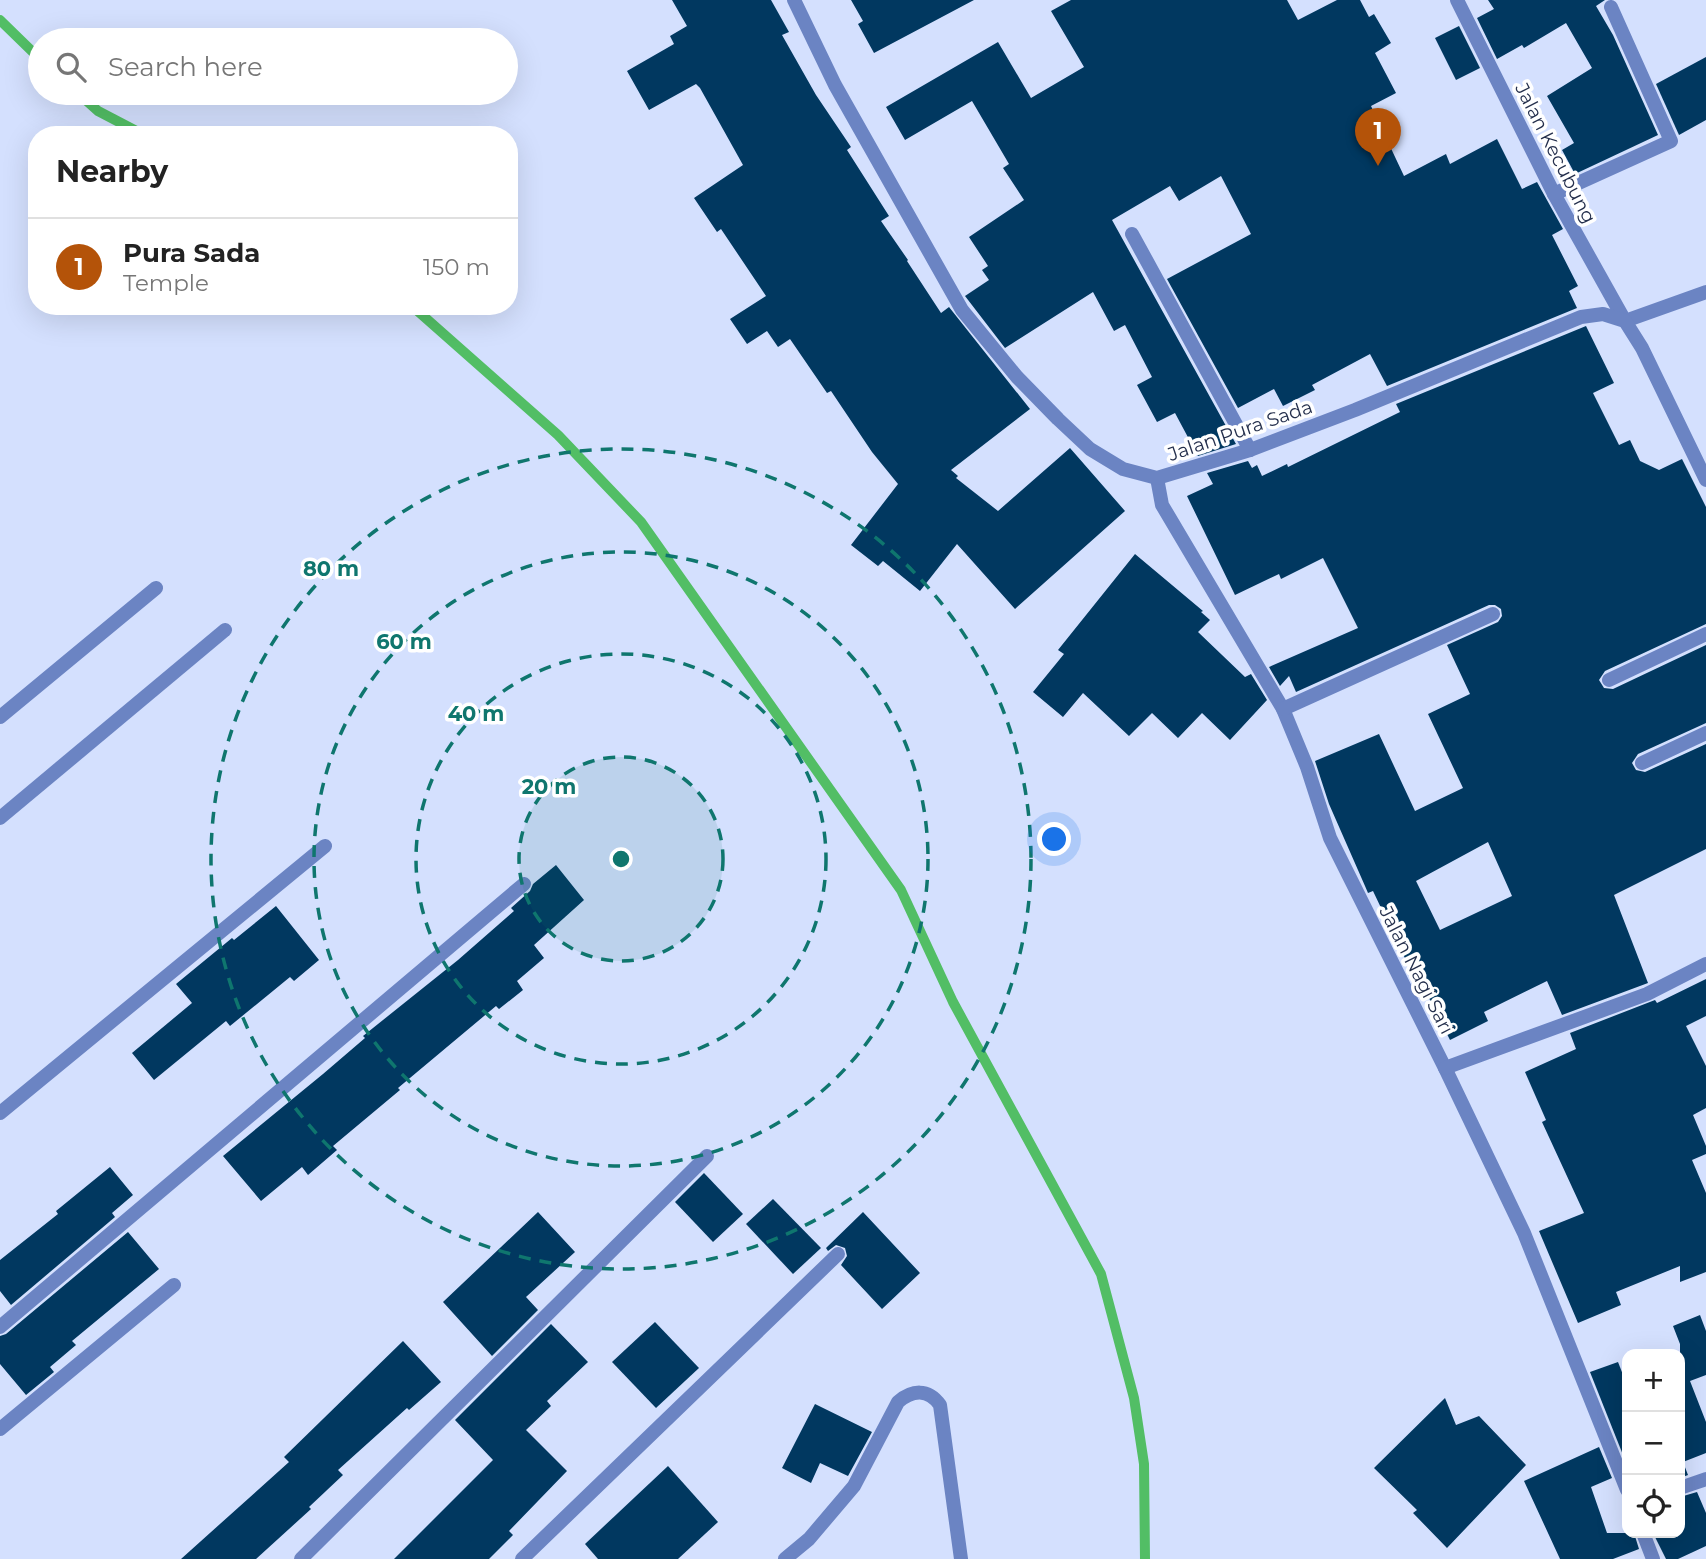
<!DOCTYPE html>
<html lang="en">
<head>
<meta charset="utf-8">
<style>
	body { margin:0; font-family:Montserrat,sans-serif; background:#f2f2f2; color:#222 }
	.controls { position:absolute; right:21px; bottom:21px; display:grid; overflow:hidden; border-radius:14px; box-shadow:0 7px 28px #0002 }
	.controls button { width:63px; height:63px; display:grid; place-items:center; padding:0; border:0; border-bottom:2px solid #e0e0e0; background:#fff; color:#222; font:35px sans-serif }
	.you { position:absolute; left:1055px; top:840px; width:24px; height:24px; margin:-18px; border:5px solid #fff; border-radius:50%; background:#1a73e8; box-shadow:0 0 0 10px #1a73e833 }
	.badge { display:grid; place-items:center; width:46px; height:46px; border-radius:50%; background:#b45309; color:#fff; font-size:23px; font-weight:700 }
	.pin { position:absolute; translate:-50% -58px; filter:drop-shadow(0 2px 4px #0008) }
	.pin::after { content:''; position:absolute; top:37px; width:24px; height:21px; background:inherit; clip-path:polygon(0 0,100% 0,50% 100%) }
	.list { margin:0; padding:0; list-style:none }
	h2 { display:flex; justify-content:space-between; align-items:center; height:91px; margin:0; padding:0 28px; font-size:30px }
	h2 small { font-size:23px; font-weight:400; color:#767676 }
	.list li { display:grid; grid-template-columns:46px 1fr auto; gap:21px; align-items:center; box-sizing:border-box; height:98px; padding:0 28px; border-top:2px solid #e0e0e0 }
	.list b { display:block; font-size:26px; white-space:nowrap }
	.list p { margin:0; font-size:23px; white-space:nowrap; color:#767676 }
	.list em { font-size:23px; font-style:normal; color:#767676 }
	.icon { flex:none; width:38px; height:38px; fill:none; stroke:currentColor; stroke-width:2; stroke-linecap:round; stroke-linejoin:round }
	.map { position:relative; flex:none; width:1706px; height:1559px; overflow:hidden }
	.search { position:absolute; background:#fff; box-shadow:0 7px 28px #0002; left:28px; top:28px; width:490px; height:77px; display:flex; align-items:center; gap:18px; box-sizing:border-box; padding:0 24px; border-radius:38px; color:#767676; font-size:26px }
	.panel { position:absolute; background:#fff; box-shadow:0 7px 28px #0002; left:28px; top:126px; width:490px; height:189px; border-radius:28px }
	.map>svg:first-child { display:block }
</style>
</head>
<body>
<div class="map">
<svg width="1706" height="1559" viewBox="0 0 1706 1559">
	<rect width="100%" height="100%" fill="#d4e0fe"/>
	<g fill="none" stroke-linecap="round" stroke-linejoin="round">
		<g stroke="#52be65" stroke-width="10">
			<path d="M0,20l40,39"/>
			<path d="M78,93l20,18 46,24"/>
			<path d="M412,306l146,129 83,87 260,368 52,112 148,272 33,124 10,66 1,95"/>
		</g>
	</g>
	<g fill="#013860" fill-rule="evenodd">
		<path d="M672,0h99l18,32 -7,3 34,60 35,52 -4,3 42,66 -8,5 27,39 -1,1 34,52 8,-6 81,102 -79,61 7,6 -2,2 42,33 72,-63 55,63 -110,98 -58,-65 -37,47 -37,-30 -5,5 -27,-21 47,-61 -26,-32 -41,-61 -4,2 -37,-54 -12,8 -11,-16 -20,13 -17,-25 36,-23 -45,-67 -4,3 -23,-34 49,-33 -43,-77 -4,-4 -47,26 -22,-39 47,-27 -4,-8 17,-10z"/>
		<path d="M851,0h123l-100,53 -16,-29 5,-3z"/>
		<path d="M1071,0h216l11,20 39,-20h23l9,17 5,-3 17,29 -16,10 21,40 -25,13 33,70 42,-22 4,10 47,-25 25,50 15,-7 26,47 -11,6 26,51 -9,5 8,17 -190,78 -17,-32 -58,31 3,5 -32,16 -9,-17 -36,19 -71,-129 84,-45 -30,-58 -42,25 -9,-15 -58,34 124,224 -38,12 -23,-43 -18,9 -20,-37 15,-8 -27,-52 -11,6 -21,-39 -88,56 -40,-52 24,-16 -7,-10 6,-4 -19,-29 55,-37 -21,-32 6,-4 -37,-63 -67,39 -19,-33 112,-65 33,56 53,-31 -33,-56z"/>
		<path d="M1488,0h117l-9,6 17,29 45,100 -83,39 -13,-24 12,-7 -27,-47 45,-28 -26,-45 -42,25 -2,-3 -25,14 -20,-41 17,-9z"/>
		<path d="M1459,26l21,42 -24,12 -21,-42z"/>
		<path d="M1706,57v63l-27,15 -23,-51z"/>
		<path d="M1586,326l28,57 -21,10 26,52 11,-5 10,21 19,9 23,-11 24,48v117l-101,47 -6,9 5,8 9,1 93,-44v78l-68,31 -6,9 4,7 9,2 61,-28v105l-92,46 34,88 -86,32 -15,-34 -63,31 4,9 -38,19 -24,-48 -4,2 -49,-103 -5,2 -3,-7 -36,-82 -14,-43 64,-27 36,77 48,-23 -35,-74 42,-20 -23,-49 51,-23 4,-6 -1,-7 -6,-4h-6l-193,87 -7,-16 -9,10 -11,-19 89,-39 -35,-70 -42,21 -2,-5 -44,21 -48,-99 26,-12 -6,-11 41,-12 4,7 5,-3 5,11 25,-12 1,3 112,-55 -4,-8zM1488,842l24,54 -72,34 -24,-49z"/>
		<path d="M1135,554l68,57 -2,1 9,8 -12,12 47,45 6,-3 16,26 -37,40 -28,-27 -24,25 -26,-25 -23,23 -46,-43 -20,24 -30,-25 31,-38 -6,-4z"/>
		<path d="M556,865l28,35 -50,45 10,13 -27,23 6,9 -24,19 -3,-3 -98,82 2,2 -67,56 4,4 -29,25 -6,-8 -41,34 -38,-45 100,-82 42,-36 -2,-2 95,-76 56,-49 -3,-3 19,-17 3,-7z"/>
		<path d="M276,906l43,54 -25,21 -4,-4 -60,49 -4,-5 -72,59 -22,-27 60,-50 -16,-19 56,-46 2,2z"/>
		<path d="M1706,979v37l-20,10 20,40v42l-13,7 13,31v8l-14,6 14,33v79l-26,10v-16l-64,26 5,13 -43,18 -39,-92 45,-18 -42,-91 4,-2 -21,-48 51,-23 -6,-16 85,-33 2,3z"/>
		<path d="M110,1167l23,28 -21,18 3,4 -104,88 -11,-14v-31l58,-46 -2,-3z"/>
		<path d="M704,1173l39,41 -30,28 -38,-40z"/>
		<path d="M773,1199l48,49 -28,26 -47,-50z"/>
		<path d="M538,1212l37,40 -49,45 12,13 -46,46 -49,-54z"/>
		<path d="M863,1212l57,61 -38,36 -41,-44 6,-9 -2,-8 -9,-3 -8,6 -2,-3z"/>
		<path d="M128,1232l31,37 -87,72 4,4 -26,22 4,5 -28,23 -26,-31v-28l6,-2z"/>
		<path d="M1700,1315l6,16v44l-16,6 16,41v31l-23,9 5,13 -8,3v-134l-7,-18z"/>
		<path d="M655,1322l44,46 -43,40 -44,-46z"/>
		<path d="M551,1324l37,38 -41,39 4,5 -25,24 41,41 -58,60 4,4 -24,24h-95l99,-99 -38,-40z"/>
		<path d="M403,1341l38,41 -32,28 -2,-2 -69,62 5,5 -34,32 2,2 -55,50h-75l108,-97 -5,-5z"/>
		<path d="M1618,1362l9,23v80l-37,-93z"/>
		<path d="M1445,1398l11,27 23,-9 47,49 -79,83 -34,-35 4,-3 -43,-42z"/>
		<path d="M815,1404l57,28 -24,44 -28,-13 -9,20 -29,-15z"/>
		<path d="M1599,1447l13,31 -21,9 16,46h27l5,16 -26,10h-53l-36,-78z"/>
		<path d="M668,1466l50,56 -40,37h-80l-13,-15z"/>
		<path d="M1697,1492l9,21v33l-28,13h-12l-13,-26h27v-36z"/>
	</g>
	<g fill="none" stroke-linecap="round" stroke-linejoin="round">
		<g stroke="#6b84c3" stroke-width="14">
			<path d="M1132,234l118,216"/>
			<path d="M0,717l156,-129"/>
			<path d="M0,818l225,-188"/>
		</g>
		<g stroke="#6b84c3" stroke-width="14">
			<path d="M1457,0l97,194 71,127 81,-29"/>
			<path d="M1554,194l117,-53 -60,-134"/>
			<path d="M1157,478l5,27 121,204 24,58 23,71 115,230 79,165 103,257"/>
			<path d="M1609,680l97,-46"/>
			<path d="M1283,709l210,-95"/>
			<path d="M1642,763l64,-30"/>
			<path d="M1445,1068l202,-74 59,-30"/>
			<path d="M0,1113l325,-267"/>
			<path d="M0,1327l524,-443"/>
			<path d="M0,1429l174,-144"/>
			<path d="M1680,1488l26,-9"/>
			<path d="M1643,1533l10,26"/>
			<path d="M301,1559l406,-403"/>
			<path d="M522,1559l316,-305"/>
			<path d="M785,1559l24,-20 45,-53 44,-84c14,-12 30,-14 42,3l21,154"/>
		</g>
		<path stroke="#6b84c3" stroke-width="14" d="M794,0l41,85 127,225 55,67 41,42 32,30 33,20 34,9 93,-28 105,-40 226,-93 22,-3 22,7 17,27 64,132"/>
	</g>
	<circle cx="621" cy="859" r="102" fill="#0f766e" fill-opacity=".12"/>
	<g fill="none" stroke="#0f766e" stroke-width="3.5" stroke-dasharray="12 9">
		<circle cx="621" cy="859" r="102"/>
		<circle cx="621" cy="859" r="205"/>
		<circle cx="621" cy="859" r="307"/>
		<circle cx="621" cy="859" r="410"/>
	</g>
	<g text-anchor="middle" stroke-width="7" stroke-linejoin="round" paint-order="stroke">
		<g font-size="19" fill="#242f4c" stroke="#fff">
			<text transform="translate(1556 153) rotate(63)" y="7">Jalan Kecubung</text>
			<text transform="translate(1240 430) rotate(-19)" y="7">Jalan Pura Sada</text>
			<text transform="translate(1417 970) rotate(63)" y="7">Jalan Nagi Sari</text>
		</g>
	</g>
	<circle cx="621" cy="859" r="10" fill="#0f766e" stroke="#fff" stroke-width="3.5"/>
	<g font-size="21" text-anchor="middle" font-weight="bold" fill="#0f766e" stroke="#fff" stroke-width="7" stroke-linejoin="round" paint-order="stroke">
		<text x="331" y="576">80 m</text>
		<text x="404" y="649">60 m</text>
		<text x="476" y="721">40 m</text>
		<text x="549" y="794">20 m</text>
	</g>
</svg>
<div class="controls">
<button>+</button>
<button>−</button>
<button><svg class="icon" aria-label="locate" viewBox="0 0 24 24"><circle cx="12" cy="12" r="6"/><path d="M12 2v4M12 18v4M2 12h4M18 12h4"/></svg></button>
</div>
<div class="you"></div>
<div class="pin badge" style="left:1378px;top:166px">1</div>
<div class="search"><svg class="icon" aria-label="search" viewBox="0 0 24 24"><circle cx="10" cy="10" r="6"/><path d="M15 15l6 6"/></svg>Search here</div>
<section class="panel">
<h2>Nearby<small></small></h2>
<ul class="list">
<li><span class="badge">1</span><div><b>Pura Sada</b><p>Temple</p></div><em>150 m</em></li>
</ul>
</section>
</div>
</body>
</html>
